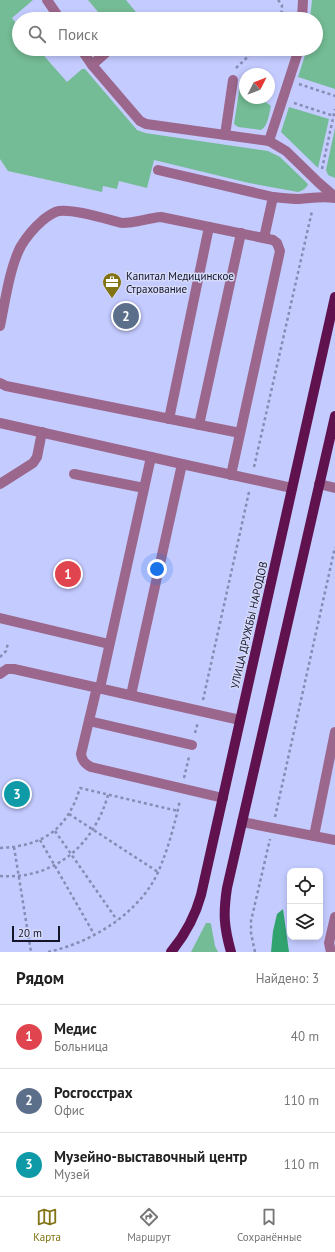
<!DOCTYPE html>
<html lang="ru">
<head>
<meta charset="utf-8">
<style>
	body { margin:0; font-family:"PT Sans",sans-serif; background:#f6f6f6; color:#222 }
	.controls { position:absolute; right:12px; bottom:12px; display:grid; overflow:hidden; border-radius:8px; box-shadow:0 2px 6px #0003 }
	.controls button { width:36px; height:36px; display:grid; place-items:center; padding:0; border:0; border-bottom:1px solid #e0e0e0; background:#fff; color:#222; font:20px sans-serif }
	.compass { position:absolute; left:239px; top:68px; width:36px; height:36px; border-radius:50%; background:#fff; box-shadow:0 2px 6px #0003; rotate:48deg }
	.scale { position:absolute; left:12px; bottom:10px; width:48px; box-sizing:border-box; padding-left:4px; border:2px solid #141528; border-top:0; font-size:11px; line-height:14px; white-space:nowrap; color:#141528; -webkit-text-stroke:3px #d5daf9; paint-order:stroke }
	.you { position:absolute; left:157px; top:569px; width:14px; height:14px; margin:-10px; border:3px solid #fff; border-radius:50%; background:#1a73e8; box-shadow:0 0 0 6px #1a73e833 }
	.badge { display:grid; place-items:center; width:26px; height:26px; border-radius:50%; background:#827314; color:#fff; font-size:13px; font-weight:700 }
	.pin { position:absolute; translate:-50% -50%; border:2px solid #fff; box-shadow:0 1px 4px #0006 }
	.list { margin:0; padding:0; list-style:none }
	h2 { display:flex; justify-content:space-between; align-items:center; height:52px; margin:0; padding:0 16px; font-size:17px }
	h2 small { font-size:13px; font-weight:400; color:#767676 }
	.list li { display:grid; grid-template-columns:26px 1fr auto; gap:12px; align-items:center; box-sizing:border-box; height:64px; padding:0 16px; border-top:1px solid #e0e0e0 }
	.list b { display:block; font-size:15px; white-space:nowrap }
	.list p { margin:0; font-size:13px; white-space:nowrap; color:#767676 }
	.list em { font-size:13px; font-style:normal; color:#767676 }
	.icon { flex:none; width:22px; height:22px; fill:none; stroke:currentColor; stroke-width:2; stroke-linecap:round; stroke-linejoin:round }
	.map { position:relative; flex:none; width:335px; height:952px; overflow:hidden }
	.search { position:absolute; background:#fff; box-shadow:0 2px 6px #0003; left:12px; right:12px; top:12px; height:44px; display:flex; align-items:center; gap:10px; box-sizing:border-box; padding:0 14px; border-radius:22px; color:#767676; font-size:15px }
	.sheet { height:244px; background:#fff }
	nav { display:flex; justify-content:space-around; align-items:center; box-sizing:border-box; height:56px; border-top:1px solid #e0e0e0; background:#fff; font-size:11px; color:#767676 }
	nav a { display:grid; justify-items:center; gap:2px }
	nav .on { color:#827314 }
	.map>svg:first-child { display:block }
</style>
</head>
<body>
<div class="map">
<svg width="335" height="952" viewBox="0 0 335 952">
	<rect width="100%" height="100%" fill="#c4cbff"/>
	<g fill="#74bc95">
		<path d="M0,0h33l-21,18 7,9v22h19l29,33 15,-13h3l52,61 8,3 123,18 12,6 28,27c-1,4 -6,7 -10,8l-49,-9 -95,-23 -7,28 -28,-7 -2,8 -14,-3 -1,6 -94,-21 -8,-12z"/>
		<path d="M88,0h38l14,17 -2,2h-34z"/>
		<path d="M312,0h23v89l-37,-12 9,-28h9v-30h-6z"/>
		<path d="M240,85l5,2v11h15l11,8c-2,8 -3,20 -10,24l-23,-3 -4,-3z"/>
		<path d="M289,107l40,12 -11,49 -37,-36z"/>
		<path d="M335,128v50l-7,-3 -2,-5z"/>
		<path d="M206,923h4l1,1 4,22 3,6h-27z"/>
	</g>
	<path fill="#31a36f" d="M283,909l6,43h-18l2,-21 4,-17z"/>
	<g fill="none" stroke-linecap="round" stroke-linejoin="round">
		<g stroke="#878cb5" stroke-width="2.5" stroke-dasharray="3 3" stroke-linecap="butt">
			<path d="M278,0l4,5 -1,14"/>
			<path d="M236,68l20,-19"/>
			<path d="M299,84l36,12"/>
			<path d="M294,103l40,13"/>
			<path d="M322,169l13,-60"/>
			<path d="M254,467l58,-256"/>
			<path d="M0,657l6,-6 2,-8"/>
			<path d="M203,700l46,-208"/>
			<path d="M195,733l3,-11"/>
			<path d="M184,778l5,-21"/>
			<path d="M69,814l89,58"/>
			<path d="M275,817l60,-270"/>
			<path d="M55,831l62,89"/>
			<path d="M40,840l54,94"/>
			<path d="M14,847l17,105"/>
			<path d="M0,848c43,-2 67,-18 80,-60l98,23"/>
			<path d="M0,876c54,4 94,-31 108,-81"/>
			<path d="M48,952c41,-9 83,-34 105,-70 12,-21 22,-58 27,-82"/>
			<path d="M255,952l-4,-19v-12l19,-82"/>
		</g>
		<g stroke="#9c678c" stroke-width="10">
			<path d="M47,0l13,19"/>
			<path d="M302,19l1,-19"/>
			<path d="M81,49l11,16 48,56 6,3 123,17 17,10 33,32 16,14"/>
			<path d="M92,65l18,-16"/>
			<path d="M225,135l8,-55"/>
			<path d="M269,141l30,-92"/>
			<path d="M158,170l115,27c9,1 17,2 26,2 15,-1 21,-3 36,-1"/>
			<path d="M264,238l9,-41"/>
			<path d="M0,326c5,-24 10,-60 21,-80 6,-10 14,-19 22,-26 5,-4 10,-8 16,-9 16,-2 47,8 63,12 14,0 26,-5 39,-6l112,23 4,3 3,8 -49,224"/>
			<path d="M0,383l6,3 234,47"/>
			<path d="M169,419l40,-192"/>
			<path d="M0,423l182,41"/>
			<path d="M199,425l42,-192"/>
			<path d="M74,474l70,14"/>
			<path d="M0,484l33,-21 4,-6 5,-25"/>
			<path d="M319,484l16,4"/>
			<path d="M0,618l109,26"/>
			<path d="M0,674l7,-5h7l226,51"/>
			<path d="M97,687l-16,67c1,7 4,10 10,13l132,31"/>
			<path d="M100,688l51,-231"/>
			<path d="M131,695l51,-231 110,24"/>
			<path d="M89,721l103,24"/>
			<path d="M242,822l93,18"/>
			<path d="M314,836l21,-104"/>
			<path d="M331,952l-2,-9 6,-26"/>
		</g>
		<g stroke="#5f124d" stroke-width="10">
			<path d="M171,952c14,-17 24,-35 30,-57l134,-598"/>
			<path d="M231,952c-7,-25 -8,-38 -4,-64l108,-472"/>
		</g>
	</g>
	<defs>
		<symbol id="office-pin" viewBox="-11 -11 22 30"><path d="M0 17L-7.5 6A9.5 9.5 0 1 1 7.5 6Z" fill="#827314" stroke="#d5daf9"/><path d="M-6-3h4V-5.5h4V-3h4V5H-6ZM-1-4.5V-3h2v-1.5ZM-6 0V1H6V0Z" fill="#fff"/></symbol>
	</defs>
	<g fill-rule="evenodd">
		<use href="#office-pin" x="101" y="271" width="22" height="30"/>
	</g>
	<g text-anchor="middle" stroke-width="3" stroke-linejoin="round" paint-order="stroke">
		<g font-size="11" fill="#141528" stroke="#d5daf9" text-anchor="start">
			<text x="126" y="280">Капитал Медицинское<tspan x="126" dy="13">Страхование</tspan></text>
		</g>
		<g font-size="11" fill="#141528" stroke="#d5daf9">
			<text transform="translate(249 625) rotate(-77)" y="4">УЛИЦА ДРУЖБЫ НАРОДОВ</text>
		</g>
	</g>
</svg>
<div class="controls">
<button><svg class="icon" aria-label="locate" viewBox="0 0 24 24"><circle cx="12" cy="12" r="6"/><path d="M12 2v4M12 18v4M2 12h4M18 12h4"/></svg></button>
<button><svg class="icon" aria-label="layers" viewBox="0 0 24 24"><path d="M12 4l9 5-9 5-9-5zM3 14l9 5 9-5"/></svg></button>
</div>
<svg class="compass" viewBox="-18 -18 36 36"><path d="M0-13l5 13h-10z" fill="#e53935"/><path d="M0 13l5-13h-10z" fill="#767676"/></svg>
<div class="scale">20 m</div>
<div class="you"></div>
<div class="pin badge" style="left:68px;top:574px;background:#e0444e">1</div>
<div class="pin badge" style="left:126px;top:316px;background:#5c6f8a">2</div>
<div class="pin badge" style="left:17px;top:794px;background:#0f9aa8">3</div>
<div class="search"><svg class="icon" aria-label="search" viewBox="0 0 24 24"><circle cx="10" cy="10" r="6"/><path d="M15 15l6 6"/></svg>Поиск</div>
</div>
<section class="sheet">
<h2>Рядом<small>Найдено: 3</small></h2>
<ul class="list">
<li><span class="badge" style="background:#e0444e">1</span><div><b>Медис</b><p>Больница</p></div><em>40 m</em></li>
<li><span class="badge" style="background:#5c6f8a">2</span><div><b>Росгосстрах</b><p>Офис</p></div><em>110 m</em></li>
<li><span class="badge" style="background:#0f9aa8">3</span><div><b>Музейно-выставочный центр</b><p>Музей</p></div><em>110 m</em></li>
</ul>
</section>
<nav>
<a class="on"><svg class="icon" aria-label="map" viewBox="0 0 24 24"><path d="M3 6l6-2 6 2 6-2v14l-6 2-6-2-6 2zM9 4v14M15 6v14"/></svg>Карта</a>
<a><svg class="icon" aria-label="directions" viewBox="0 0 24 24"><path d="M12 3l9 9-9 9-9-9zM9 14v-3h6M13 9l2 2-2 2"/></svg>Маршрут</a>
<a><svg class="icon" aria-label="saved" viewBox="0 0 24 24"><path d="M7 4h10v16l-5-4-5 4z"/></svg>Сохранённые</a>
</nav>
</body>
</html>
